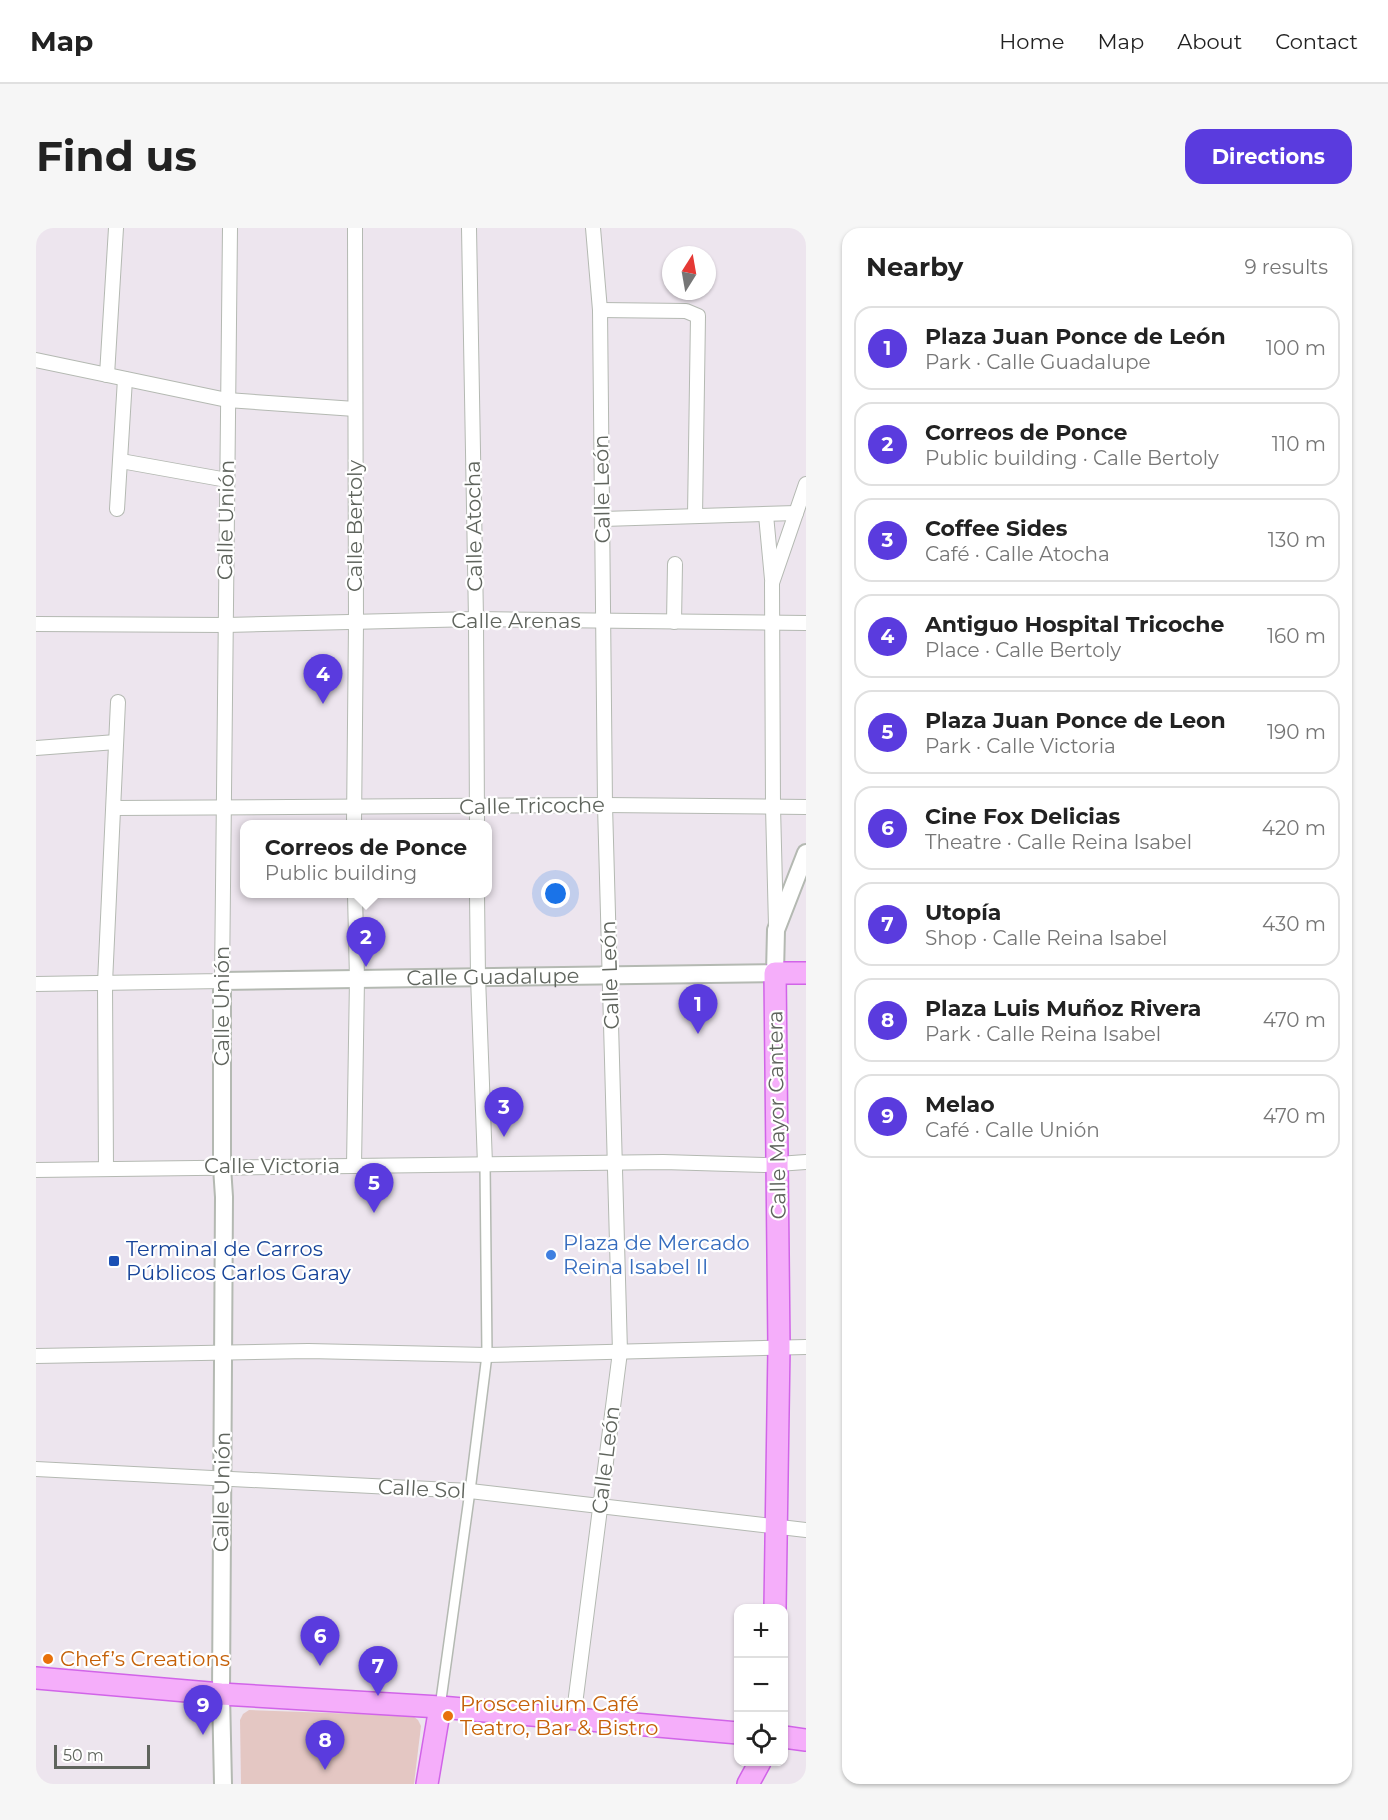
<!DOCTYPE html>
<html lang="en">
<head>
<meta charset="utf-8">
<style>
	body { margin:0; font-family:Montserrat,sans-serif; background:#f6f6f6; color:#222 }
	.controls { position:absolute; right:18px; bottom:18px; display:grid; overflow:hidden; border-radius:12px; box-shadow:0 2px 4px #0004 }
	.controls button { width:54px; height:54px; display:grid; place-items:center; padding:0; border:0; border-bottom:2px solid #e0e0e0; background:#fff; color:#222; font:30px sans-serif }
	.compass { position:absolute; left:626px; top:18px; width:54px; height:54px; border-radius:50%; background:#fff; box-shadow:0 2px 4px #0004; rotate:11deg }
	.scale { position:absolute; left:18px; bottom:15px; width:96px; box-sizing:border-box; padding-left:6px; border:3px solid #5f645d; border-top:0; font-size:16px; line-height:21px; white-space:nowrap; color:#5f645d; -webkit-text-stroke:4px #fff; paint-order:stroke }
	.you { position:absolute; left:520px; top:666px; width:21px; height:21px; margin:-15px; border:4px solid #fff; border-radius:50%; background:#1a73e8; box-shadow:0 0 0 9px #1a73e833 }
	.badge { display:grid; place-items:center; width:39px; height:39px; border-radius:50%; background:#5a3bde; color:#fff; font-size:20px; font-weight:700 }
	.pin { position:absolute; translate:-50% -50px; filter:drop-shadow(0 2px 3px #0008) }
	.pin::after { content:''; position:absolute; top:32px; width:21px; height:18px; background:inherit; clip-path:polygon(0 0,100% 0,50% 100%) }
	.popup { position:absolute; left:204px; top:592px; width:252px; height:78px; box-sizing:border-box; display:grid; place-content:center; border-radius:12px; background:#fff; filter:drop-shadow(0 2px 4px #0005); font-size:20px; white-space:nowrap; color:#767676 }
	.popup b { font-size:22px; color:#222 }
	.popup::after { content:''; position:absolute; left:50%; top:100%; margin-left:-12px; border:12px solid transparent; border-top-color:#fff }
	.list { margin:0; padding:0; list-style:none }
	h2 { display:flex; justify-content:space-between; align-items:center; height:78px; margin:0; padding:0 24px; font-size:26px }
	h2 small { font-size:20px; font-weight:400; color:#767676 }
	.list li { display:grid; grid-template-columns:39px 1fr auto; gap:18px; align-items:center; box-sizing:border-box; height:84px; margin:0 12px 12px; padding:0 12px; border:2px solid #e0e0e0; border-radius:18px }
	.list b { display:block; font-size:22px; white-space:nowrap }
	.list p { margin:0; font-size:20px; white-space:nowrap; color:#767676 }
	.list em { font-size:20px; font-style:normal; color:#767676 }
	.icon { flex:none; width:33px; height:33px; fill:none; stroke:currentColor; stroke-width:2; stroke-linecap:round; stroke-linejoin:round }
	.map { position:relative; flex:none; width:770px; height:1556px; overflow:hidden; border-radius:18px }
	header { display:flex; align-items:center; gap:36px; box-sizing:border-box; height:84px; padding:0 30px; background:#fff; border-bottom:2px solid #e0e0e0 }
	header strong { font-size:28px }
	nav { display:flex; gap:33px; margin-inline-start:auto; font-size:21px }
	.intro { display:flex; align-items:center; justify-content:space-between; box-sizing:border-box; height:144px; padding:0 36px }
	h1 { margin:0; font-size:42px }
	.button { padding:15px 27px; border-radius:18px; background:#5a3bde; color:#fff; font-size:21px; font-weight:700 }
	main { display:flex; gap:36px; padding:0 36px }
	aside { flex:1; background:#fff; border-radius:18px; box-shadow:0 2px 4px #0004 }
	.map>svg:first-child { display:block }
</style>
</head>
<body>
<header>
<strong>Map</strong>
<nav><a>Home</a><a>Map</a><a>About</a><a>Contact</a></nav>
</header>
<div class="intro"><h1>Find us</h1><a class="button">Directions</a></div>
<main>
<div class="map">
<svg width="770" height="1556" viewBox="0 0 770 1556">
	<rect width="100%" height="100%" fill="#ede5ee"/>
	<path fill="#e4c7c3" d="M213,1482l164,6 5,4 3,6 -7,58h-173l-1,-64 3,-6z"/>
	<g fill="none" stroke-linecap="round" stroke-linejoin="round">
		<defs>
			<path id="pedestrian" d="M404,1479l30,-216 17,-136 -2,-191"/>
			<g id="minor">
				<path d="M433,0l7,391 1,205"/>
				<path d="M564,82l86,1 12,5 -3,200"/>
				<path d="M0,132l191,40 128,9"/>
				<path d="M71,147l9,-147"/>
				<path d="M85,233l106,19"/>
				<path d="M81,281l8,-130"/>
				<path d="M730,287l6,64"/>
				<path d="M567,291l193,-6"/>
				<path d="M638,394l1,-58"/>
				<path d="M0,396l190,1 250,-6 330,4"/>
				<path d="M0,520l80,-6"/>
				<path d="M78,580l491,-3 201,2"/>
				<path d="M318,596l2,-201 -1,-395"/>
				<path d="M441,666l1,83 7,187"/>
				<path d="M740,698l-3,-119 -1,-224 34,-99"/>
				<path d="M0,756l186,-3 8,-753"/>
				<path d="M318,938l3,-187 -2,-85"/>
				<path d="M70,941l-1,-186 13,-281"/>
				<path d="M0,942l627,-8 101,3 42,-3"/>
				<path d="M0,1128l272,-5 179,4 319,-8"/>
				<path d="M0,1241l434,22 336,39"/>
				<path d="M537,1492l47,-368 -15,-547 -5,-495 -7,-82"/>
			</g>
			<g id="tertiary">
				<path id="s1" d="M187,1556l-2,-90 3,-497 -2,-30v-186l553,-8 1,-43 30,-77"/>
			</g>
			<g id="primary">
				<path d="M739,1380l4,-261 -4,-374h31"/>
				<path d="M0,1450l185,16 219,13 298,26"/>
				<path d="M748,1509l22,3"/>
				<path d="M391,1556l13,-77"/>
				<path d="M712,1556l12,-22"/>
			</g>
		</defs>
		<use href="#pedestrian" stroke="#b4b9b2" stroke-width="12"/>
		<use href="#minor" stroke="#b4b9b2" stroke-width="16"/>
		<use href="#tertiary" stroke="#b4b9b2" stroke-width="20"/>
		<use href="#primary" stroke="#d164e8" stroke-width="24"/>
		<use href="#pedestrian" stroke="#fff" stroke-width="9"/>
		<use href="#minor" stroke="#fff" stroke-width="14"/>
		<use href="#tertiary" stroke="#fff" stroke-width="16"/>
		<use href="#primary" stroke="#f5aefa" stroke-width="21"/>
	</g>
	<circle fill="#3f7fe0" stroke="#fff" stroke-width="2" cx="515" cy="1027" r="6"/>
	<rect fill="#1a4fb4" stroke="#fff" stroke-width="2" x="72" y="1027" width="12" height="12" rx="3"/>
	<g fill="#e8710a" stroke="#fff" stroke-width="2">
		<circle cx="12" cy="1431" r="6"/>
		<circle cx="412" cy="1488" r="6"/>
	</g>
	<g text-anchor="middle" stroke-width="4.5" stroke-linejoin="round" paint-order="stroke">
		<g font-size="21" fill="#5f645d" stroke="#fff">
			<text transform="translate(566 261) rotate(-91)" y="7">Calle León</text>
			<text transform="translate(190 292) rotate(-89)" y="7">Calle Unión</text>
			<text transform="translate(319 298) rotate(-90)" y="7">Calle Bertoly</text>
			<text transform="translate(438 298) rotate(-91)" y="7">Calle Atocha</text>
			<text x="480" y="400">Calle Arenas</text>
			<text transform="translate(496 578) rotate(-1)" y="7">Calle Tricoche</text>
			<text transform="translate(574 747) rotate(-92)" y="7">Calle León</text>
			<text dy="7" stroke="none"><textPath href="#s1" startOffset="1074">Calle Guadalupe</textPath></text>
			<text transform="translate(186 778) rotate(-90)" y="7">Calle Unión</text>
			<text transform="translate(741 887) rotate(-91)" y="7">Calle Mayor Cantera</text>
			<text x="236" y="945">Calle Victoria</text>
			<text transform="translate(570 1232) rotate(-83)" y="7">Calle León</text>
			<text transform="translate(386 1261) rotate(3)" y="7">Calle Sol</text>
			<text transform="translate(186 1264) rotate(-89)" y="7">Calle Unión</text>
		</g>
		<g font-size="21" fill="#366cbe" stroke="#fff" text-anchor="start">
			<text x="527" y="1022">Plaza de Mercado<tspan x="527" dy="24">Reina Isabel II</tspan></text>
		</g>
		<g font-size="21" fill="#164399" stroke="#fff" text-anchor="start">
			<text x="90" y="1028">Terminal de Carros<tspan x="90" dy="24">Públicos Carlos Garay</tspan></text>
		</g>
		<g font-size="21" fill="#c56008" stroke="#fff" text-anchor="start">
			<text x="24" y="1438">Chef’s Creations</text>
			<text x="424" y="1483">Proscenium Café<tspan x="424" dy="24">Teatro, Bar &amp; Bistro</tspan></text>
		</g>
	</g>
</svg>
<div class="controls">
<button>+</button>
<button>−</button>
<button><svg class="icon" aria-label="locate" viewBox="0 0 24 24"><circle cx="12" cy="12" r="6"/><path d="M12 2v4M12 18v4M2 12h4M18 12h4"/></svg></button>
</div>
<svg class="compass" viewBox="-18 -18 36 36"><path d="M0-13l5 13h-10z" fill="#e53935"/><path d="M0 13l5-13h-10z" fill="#767676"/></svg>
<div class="scale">50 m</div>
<div class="you"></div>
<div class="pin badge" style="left:662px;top:806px">1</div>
<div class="pin badge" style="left:330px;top:739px">2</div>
<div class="popup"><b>Correos de Ponce</b>Public building</div>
<div class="pin badge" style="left:468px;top:909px">3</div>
<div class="pin badge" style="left:287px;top:476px">4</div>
<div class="pin badge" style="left:338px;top:985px">5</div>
<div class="pin badge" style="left:284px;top:1438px">6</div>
<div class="pin badge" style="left:342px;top:1468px">7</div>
<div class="pin badge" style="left:289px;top:1542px">8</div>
<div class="pin badge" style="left:167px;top:1507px">9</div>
</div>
<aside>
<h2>Nearby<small>9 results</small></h2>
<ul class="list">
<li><span class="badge">1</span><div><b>Plaza Juan Ponce de León</b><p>Park · Calle Guadalupe</p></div><em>100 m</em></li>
<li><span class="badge">2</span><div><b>Correos de Ponce</b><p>Public building · Calle Bertoly</p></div><em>110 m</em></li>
<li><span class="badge">3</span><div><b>Coffee Sides</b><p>Café · Calle Atocha</p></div><em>130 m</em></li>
<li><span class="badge">4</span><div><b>Antiguo Hospital Tricoche</b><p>Place · Calle Bertoly</p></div><em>160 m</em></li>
<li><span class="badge">5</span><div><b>Plaza Juan Ponce de Leon</b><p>Park · Calle Victoria</p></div><em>190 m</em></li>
<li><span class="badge">6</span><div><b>Cine Fox Delicias</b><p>Theatre · Calle Reina Isabel</p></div><em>420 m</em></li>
<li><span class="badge">7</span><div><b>Utopía</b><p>Shop · Calle Reina Isabel</p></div><em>430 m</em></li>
<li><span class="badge">8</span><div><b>Plaza Luis Muñoz Rivera</b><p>Park · Calle Reina Isabel</p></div><em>470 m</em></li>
<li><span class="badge">9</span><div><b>Melao</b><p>Café · Calle Unión</p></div><em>470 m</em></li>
</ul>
</aside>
</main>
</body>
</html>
